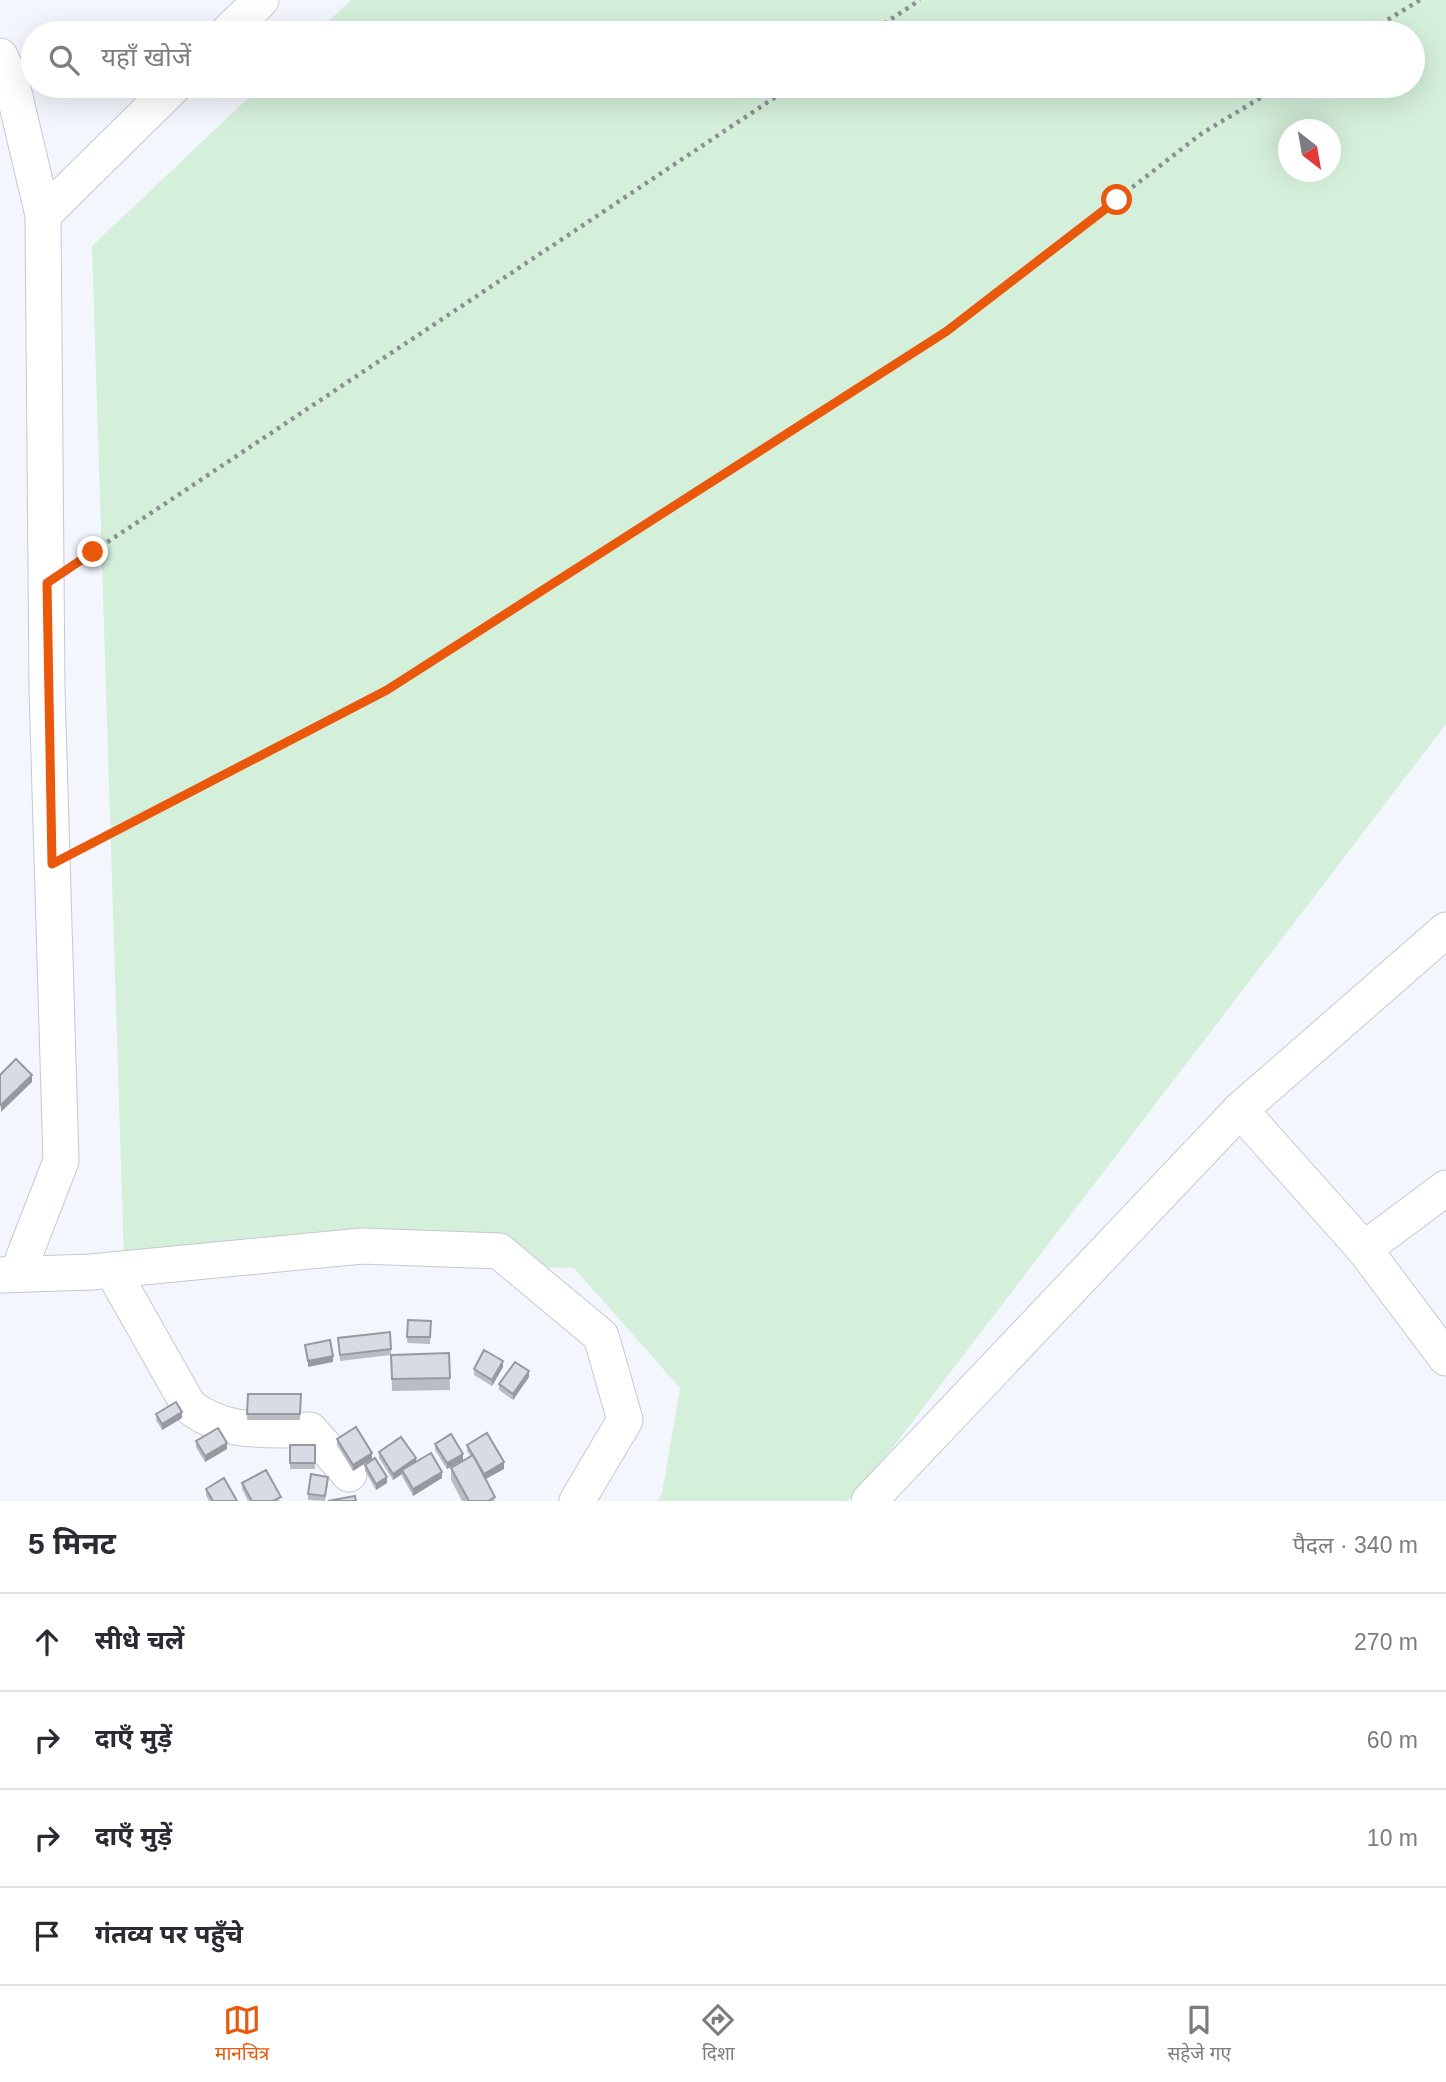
<!DOCTYPE html>
<html lang="hi">
<head>
<meta charset="utf-8">
<style>
	body { margin:0; font-family:Arial,"Noto Sans Devanagari",sans-serif; background:#f2f2f3; color:#2b2b33 }
	.compass { position:absolute; left:1278px; top:119px; width:63px; height:63px; border-radius:50%; background:#fff; box-shadow:0 7px 28px #0002; rotate:149deg }
	.stop { position:absolute; width:21px; height:21px; margin:-16px; border:5px solid #ea580c; border-radius:50%; background:#fff }
	.stop.end { background:#ea580c; border-color:#fff; box-shadow:0 2px 7px #0008 }
	.list { margin:0; padding:0; list-style:none }
	h2 { display:flex; justify-content:space-between; align-items:center; height:91px; margin:0; padding:0 28px; font-size:30px }
	h2 small { font-size:23px; font-weight:400; color:#7c7c81 }
	.list li { display:grid; grid-template-columns:46px 1fr auto; gap:21px; align-items:center; box-sizing:border-box; height:98px; padding:0 28px; border-top:2px solid #e1e1e2 }
	.list b { display:block; font-size:26px; white-space:nowrap }
	.list em { font-size:23px; font-style:normal; color:#7c7c81 }
	.icon { flex:none; width:38px; height:38px; fill:none; stroke:currentColor; stroke-width:2; stroke-linecap:round; stroke-linejoin:round }
	.map { position:relative; flex:none; width:1446px; height:1501px; overflow:hidden }
	.search { position:absolute; background:#fff; box-shadow:0 7px 28px #0002; left:21px; right:21px; top:21px; height:77px; display:flex; align-items:center; gap:18px; box-sizing:border-box; padding:0 24px; border-radius:38px; color:#7c7c81; font-size:26px }
	.sheet { height:483px; background:#fff }
	nav { display:flex; justify-content:space-around; align-items:center; box-sizing:border-box; height:98px; border-top:2px solid #e1e1e2; background:#fff; font-size:19px; color:#7c7c81 }
	nav a { display:grid; justify-items:center; gap:4px }
	nav .on { color:#ea580c }
	.map>svg:first-child { display:block }
</style>
</head>
<body>
<div class="map">
<svg width="1446" height="1501" viewBox="0 0 1446 1501">
	<rect width="100%" height="100%" fill="#f3f6fd"/>
	<path fill="#d4efda" fill-rule="evenodd" d="M351,0h1095v724l-556,727 -43,50h-190l5,-8 18,-105 -106,-120 -450,-8 -32,-1014 169,-160h1152v-53h-1097zM1288,130h42v42h-42z"/>
	<g fill="none" stroke-linecap="round" stroke-linejoin="round">
		<defs>
			<g id="minor">
				<path d="M227,33l34,-33"/>
				<path d="M0,56l11,24 32,135 4,474 14,472 -43,111"/>
				<path d="M43,215l131,-129"/>
				<path d="M1240,1110l124,139 82,109"/>
				<path d="M1364,1249l82,-61"/>
				<path d="M112,1270l77,136c36,29 78,23 121,24l39,44"/>
				<path d="M0,1275l91,-3 271,-26 137,5 102,85 24,84 -48,81"/>
				<path d="M869,1501l371,-391 206,-180"/>
			</g>
		</defs>
		<use href="#minor" stroke="#c6c9d2" stroke-width="37"/>
		<g stroke="#8d8f94" stroke-width="4.5" stroke-dasharray="3.5 5" stroke-linecap="butt">
			<path d="M870,33l50,-33"/>
			<path d="M1366,33l54,-33"/>
			<path d="M79,561l713,-475"/>
			<path d="M84,847l304,-157 559,-359 254,-197 79,-48"/>
		</g>
		<use href="#minor" stroke="#fff" stroke-width="35"/>
	</g>
	<g fill="#babcc4">
		<path d="M408,1320l23,1 -1,23 -23,-1z"/>
		<path d="M338,1338l53,11v6l-51,6z"/>
		<path d="M449,1353l1,37 -58,1 -1,-36z"/>
		<path d="M503,1367l-11,19 -18,-11v-6z"/>
		<path d="M529,1377l-16,23 -14,-10v-6z"/>
		<path d="M248,1394h53l-1,26h-53z"/>
		<path d="M156,1414l26,4 -20,12 -6,-10z"/>
		<path d="M337,1439l35,20 -19,12 -16,-26z"/>
		<path d="M196,1441l31,8 -22,13 -9,-15z"/>
		<path d="M435,1444l28,16 -16,9 -12,-19z"/>
		<rect x="290" y="1445" width="25" height="24"/>
		<path d="M467,1445l37,24 -19,10 10,22h-33l-11,-21v-12l20,-11 -4,-6z"/>
		<path d="M379,1452l37,10 26,16 -29,18 -11,-20v-2l-9,6 -14,-22z"/>
		<path d="M365,1465l22,18 -11,7 -11,-19z"/>
		<path d="M242,1483l39,18h-33l-6,-12z"/>
		<path d="M328,1483l-3,18 -17,-1v-6z"/>
		<path d="M206,1489l31,12h-28l-3,-6z"/>
	</g>
	<g fill="#9799a0">
		<path d="M32,1075v7l-31,30v-7z"/>
		<path d="M333,1356v6l-25,5v-6z"/>
		<path d="M503,1361v6l-11,19v-6z"/>
		<path d="M529,1371v6l-16,23v-6z"/>
		<path d="M182,1412v6l-20,12v-6z"/>
		<path d="M227,1443v6l-22,13v-6z"/>
		<path d="M372,1453v6l-19,12v-6z"/>
		<path d="M463,1454v6l-16,9v-6z"/>
		<path d="M416,1458v6l-14,6v4l-9,6v-6z"/>
		<path d="M504,1462v7l-20,11v-6z"/>
		<path d="M442,1472v6l-29,18v-7z"/>
		<path d="M387,1477v6l-11,7v-6z"/>
	</g>
	<g fill="#d8dbe4" stroke="#9799a0" stroke-width="2">
		<path d="M16,1059l16,16 -31,30 -1,-1v-29z"/>
		<path d="M408,1320l23,1 -1,16h-23z"/>
		<path d="M390,1332l1,17 -51,6 -2,-17z"/>
		<path d="M330,1340l3,16 -25,5 -3,-16z"/>
		<path d="M484,1350l19,11 -11,19 -18,-11z"/>
		<path d="M449,1353l1,25 -58,1 -1,-24z"/>
		<path d="M515,1362l14,9 -16,23 -14,-10z"/>
		<path d="M248,1394h53l-1,20h-53z"/>
		<path d="M176,1402l6,10 -20,12 -6,-10z"/>
		<path d="M356,1427l16,26 -19,12 -16,-26z"/>
		<path d="M218,1428l9,15 -22,13 -9,-15z"/>
		<path d="M487,1433l17,29 -20,12 -17,-29z"/>
		<path d="M451,1434l12,20 -16,9 -12,-19z"/>
		<path d="M401,1437l15,21 -23,16 -14,-22z"/>
		<rect x="290" y="1445" width="25" height="18"/>
		<path d="M431,1453l11,19 -29,17 -11,-19z"/>
		<path d="M473,1455l22,42 -7,4h-19l-18,-33z"/>
		<path d="M375,1458l12,19 -11,7 -11,-19z"/>
		<path d="M266,1470l15,27 -8,4h-21l-10,-18z"/>
		<path d="M311,1474l17,3 -3,19 -17,-2z"/>
		<path d="M224,1478l13,23h-24l-7,-12z"/>
		<path d="M355,1496l1,5h-28z"/>
	</g>
	<g fill="none" stroke-linecap="round" stroke-linejoin="round">
		<path stroke="#ea580c" stroke-width="9" d="M93,552l-46,31 5,281 335,-174 560,-359 170,-131"/>
	</g>
</svg>
<svg class="compass" viewBox="-18 -18 36 36"><path d="M0-13l5 13h-10z" fill="#e53935"/><path d="M0 13l5-13h-10z" fill="#7c7c81"/></svg>
<div class="stop" style="left:1117px;top:200px"></div>
<div class="stop end" style="left:93px;top:552px"></div>
<div class="search"><svg class="icon" aria-label="search" viewBox="0 0 24 24"><circle cx="10" cy="10" r="6"/><path d="M15 15l6 6"/></svg>यहाँ खोजें</div>
</div>
<section class="sheet">
<h2>5 मिनट<small>पैदल · 340 m</small></h2>
<ul class="list">
<li><svg class="icon" aria-label="ahead" viewBox="0 0 24 24"><path d="M12 20V5M6 11l6-6 6 6"/></svg><div><b>सीधे चलें</b></div><em>270 m</em></li>
<li><svg class="icon" aria-label="right" viewBox="0 0 24 24"><path d="M7 20v-9h11M14 6l5 5-5 5"/></svg><div><b>दाएँ मुड़ें</b></div><em>60 m</em></li>
<li><svg class="icon" aria-label="right" viewBox="0 0 24 24"><path d="M7 20v-9h11M14 6l5 5-5 5"/></svg><div><b>दाएँ मुड़ें</b></div><em>10 m</em></li>
<li><svg class="icon" aria-label="arrive" viewBox="0 0 24 24"><path d="M6 21V4h12l-3 4 3 4H6"/></svg><div><b>गंतव्य पर पहुँचे</b></div></li>
</ul>
</section>
<nav>
<a class="on"><svg class="icon" aria-label="map" viewBox="0 0 24 24"><path d="M3 6l6-2 6 2 6-2v14l-6 2-6-2-6 2zM9 4v14M15 6v14"/></svg>मानचित्र</a>
<a><svg class="icon" aria-label="directions" viewBox="0 0 24 24"><path d="M12 3l9 9-9 9-9-9zM9 14v-3h6M13 9l2 2-2 2"/></svg>दिशा</a>
<a><svg class="icon" aria-label="saved" viewBox="0 0 24 24"><path d="M7 4h10v16l-5-4-5 4z"/></svg>सहेजे गए</a>
</nav>
</body>
</html>
